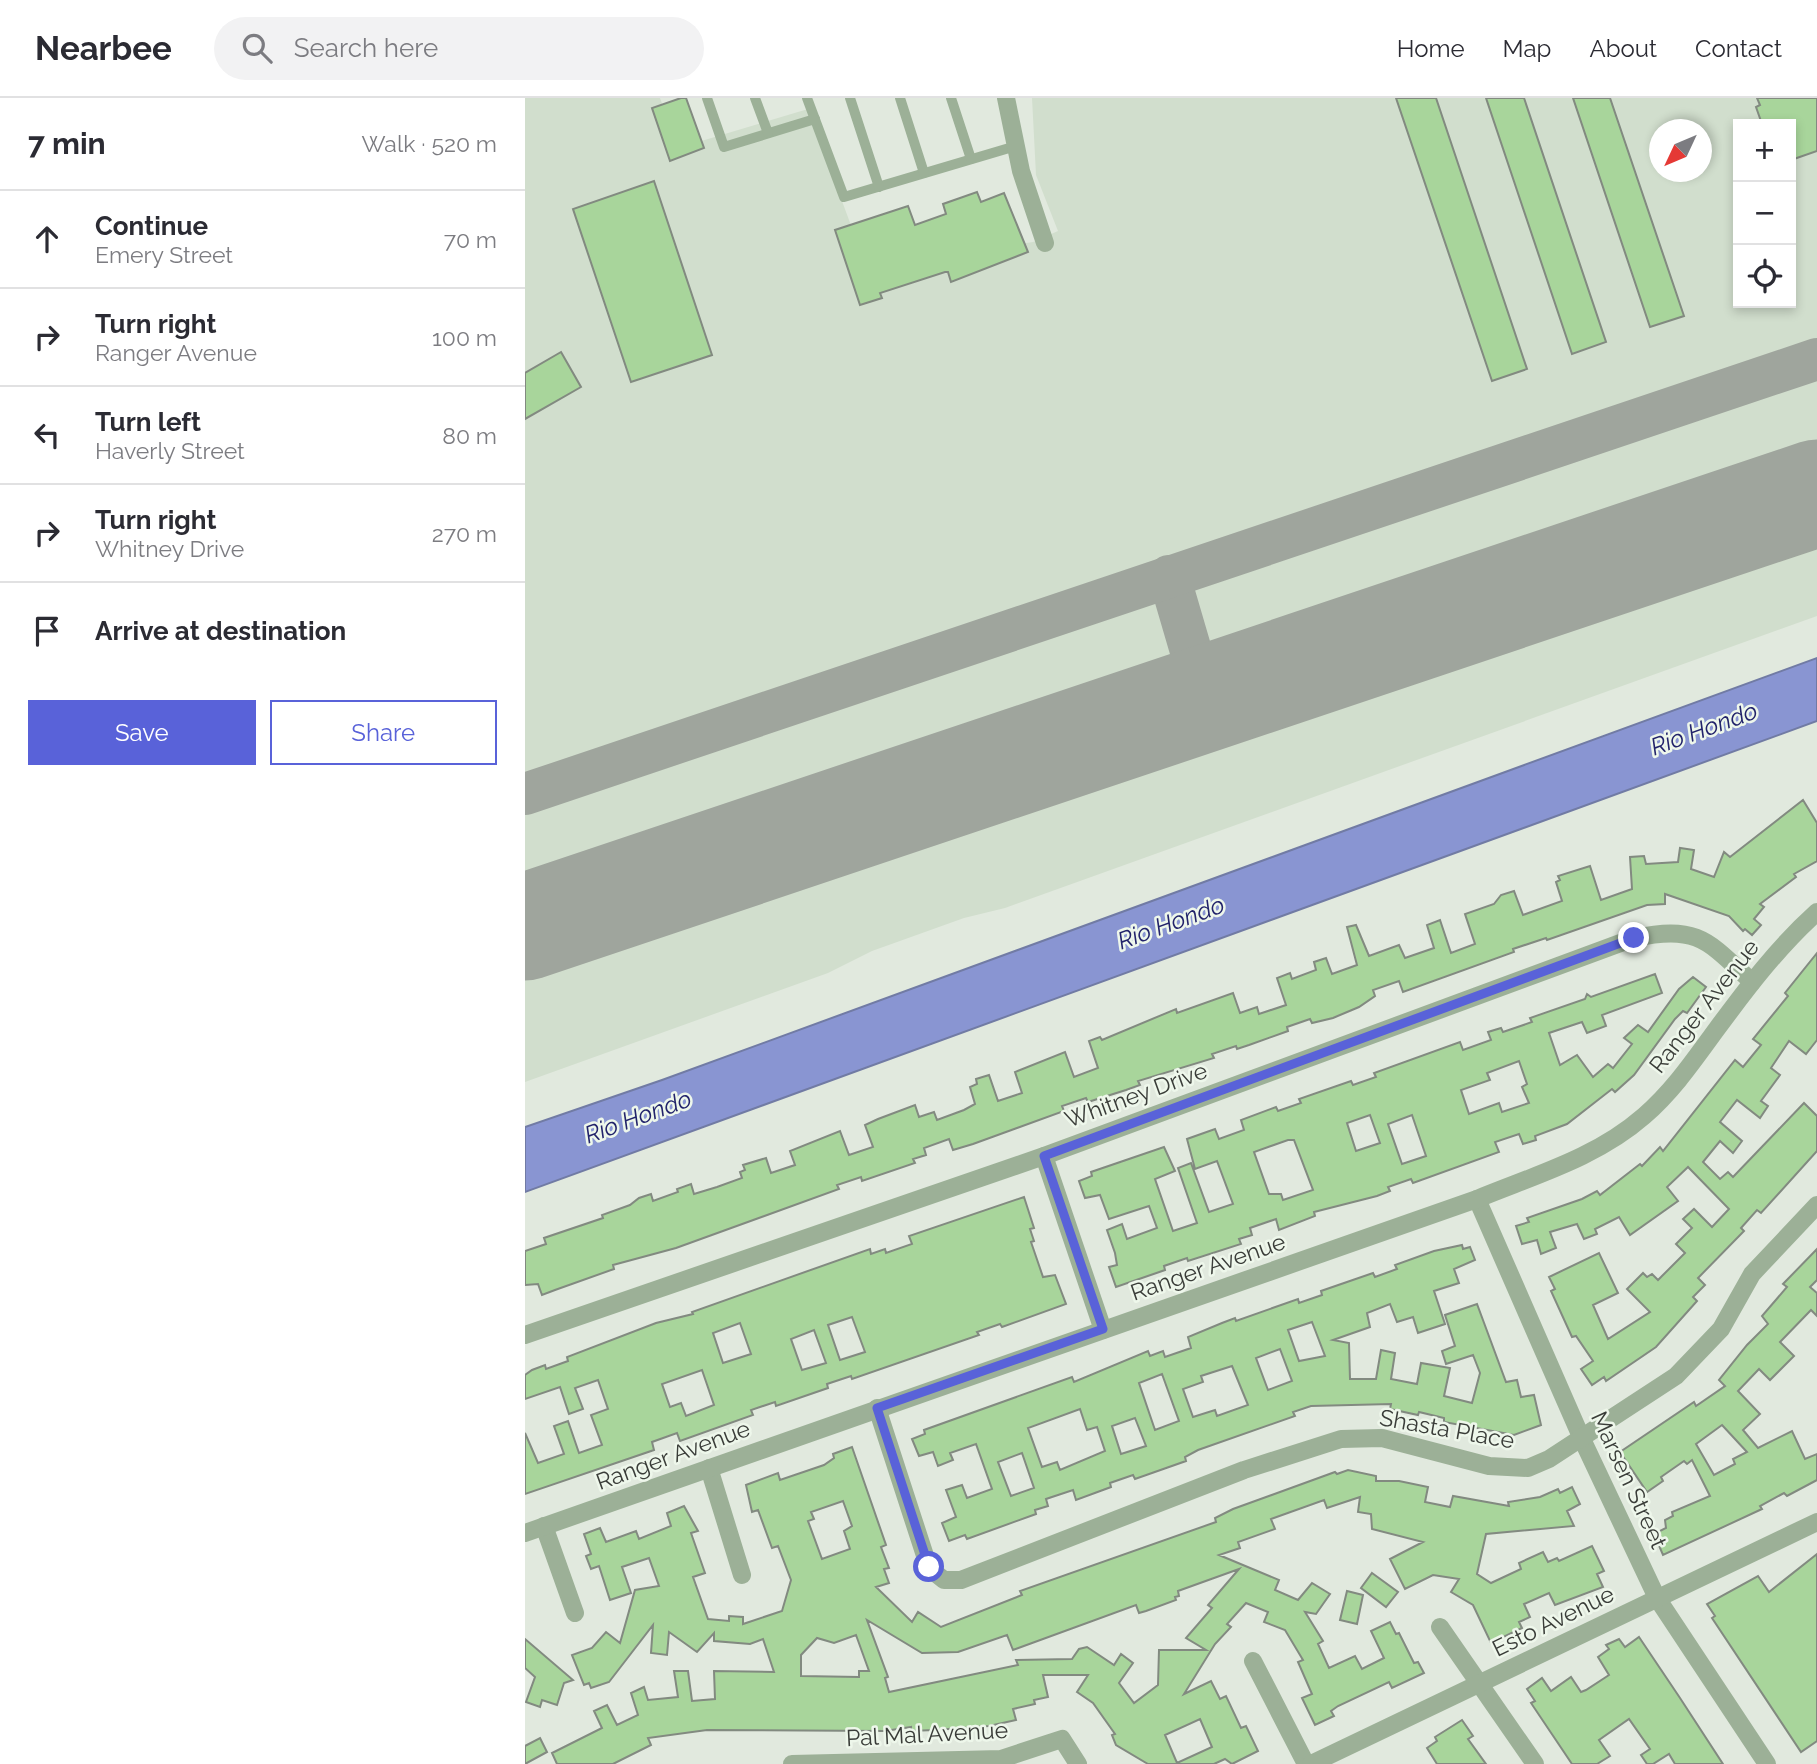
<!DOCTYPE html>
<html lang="en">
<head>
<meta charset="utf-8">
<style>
	body { margin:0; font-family:Raleway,sans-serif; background:#f2f2f3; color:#2b2b33 }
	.controls { position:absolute; right:21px; top:21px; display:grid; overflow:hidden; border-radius:0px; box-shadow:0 4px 10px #0003 }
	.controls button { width:63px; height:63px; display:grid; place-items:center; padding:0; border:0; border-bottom:2px solid #e1e1e2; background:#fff; color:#2b2b33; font:35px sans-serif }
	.compass { position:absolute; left:1124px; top:21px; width:63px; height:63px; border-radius:50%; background:#fff; box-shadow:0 4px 10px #0003; rotate:226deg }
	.stop { position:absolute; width:21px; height:21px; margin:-16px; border:5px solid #5962d9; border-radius:50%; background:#fff }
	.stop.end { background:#5962d9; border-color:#fff; box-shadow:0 2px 7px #0008 }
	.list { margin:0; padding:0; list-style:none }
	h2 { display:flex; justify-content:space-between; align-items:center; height:91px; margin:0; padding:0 28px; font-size:30px }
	h2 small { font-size:23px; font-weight:400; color:#7c7c81 }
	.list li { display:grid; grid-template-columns:46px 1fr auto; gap:21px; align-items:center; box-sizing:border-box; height:98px; padding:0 28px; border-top:2px solid #e1e1e2 }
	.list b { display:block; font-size:26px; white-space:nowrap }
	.list p { margin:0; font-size:23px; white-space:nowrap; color:#7c7c81 }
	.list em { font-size:23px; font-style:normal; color:#7c7c81 }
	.actions { display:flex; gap:14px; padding:21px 28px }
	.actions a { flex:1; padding:16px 0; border:2px solid #5962d9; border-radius:0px; text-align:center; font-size:24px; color:#5962d9 }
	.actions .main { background:#5962d9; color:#fff }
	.icon { flex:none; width:38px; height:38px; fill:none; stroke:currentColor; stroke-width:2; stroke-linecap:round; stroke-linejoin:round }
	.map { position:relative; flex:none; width:1292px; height:1666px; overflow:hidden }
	header { display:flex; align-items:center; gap:42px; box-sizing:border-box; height:98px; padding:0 35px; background:#fff; border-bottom:2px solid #e1e1e2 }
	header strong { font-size:33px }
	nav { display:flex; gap:38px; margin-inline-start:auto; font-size:24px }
	.search { width:490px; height:63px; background:#f2f2f3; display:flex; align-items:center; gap:18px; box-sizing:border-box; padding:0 24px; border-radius:38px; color:#7c7c81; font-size:26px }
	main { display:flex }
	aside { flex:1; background:#fff }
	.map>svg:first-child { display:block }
</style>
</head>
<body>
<header>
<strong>Nearbee</strong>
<div class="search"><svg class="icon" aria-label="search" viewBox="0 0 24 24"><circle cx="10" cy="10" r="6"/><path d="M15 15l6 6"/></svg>Search here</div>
<nav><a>Home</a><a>Map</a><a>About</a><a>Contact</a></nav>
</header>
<main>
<aside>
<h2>7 min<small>Walk · 520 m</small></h2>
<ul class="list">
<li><svg class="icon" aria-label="ahead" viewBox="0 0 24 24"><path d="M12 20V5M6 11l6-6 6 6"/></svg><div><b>Continue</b><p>Emery Street</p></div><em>70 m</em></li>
<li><svg class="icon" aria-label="right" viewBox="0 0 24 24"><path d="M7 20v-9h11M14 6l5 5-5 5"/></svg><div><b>Turn right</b><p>Ranger Avenue</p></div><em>100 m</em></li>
<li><svg class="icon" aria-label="left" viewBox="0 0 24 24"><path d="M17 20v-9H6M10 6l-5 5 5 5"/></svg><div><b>Turn left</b><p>Haverly Street</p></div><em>80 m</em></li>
<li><svg class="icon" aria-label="right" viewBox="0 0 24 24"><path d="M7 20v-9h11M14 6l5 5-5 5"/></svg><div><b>Turn right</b><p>Whitney Drive</p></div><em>270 m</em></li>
<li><svg class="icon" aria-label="arrive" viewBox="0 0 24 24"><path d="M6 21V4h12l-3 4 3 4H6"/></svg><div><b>Arrive at destination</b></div></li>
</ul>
<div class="actions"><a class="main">Save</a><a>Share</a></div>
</aside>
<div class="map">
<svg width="1292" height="1666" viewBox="0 0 1292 1666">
	<rect width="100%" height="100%" fill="#e1e9de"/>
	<path fill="#d1decd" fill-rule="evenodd" d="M0,0h135l18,50 130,-39 58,157 167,-24 25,-11 -22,-56 -4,-77h785v518l-812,292 -41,10 -92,33 -44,22 -303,109zM1213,26h53v179h-53zM1134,32h42v42h-42z"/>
	<path fill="#8995d2" stroke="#717ba4" stroke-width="2" d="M1292,560v63l-1292,471v-65l137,-47z"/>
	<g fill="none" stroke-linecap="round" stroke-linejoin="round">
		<g stroke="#9fa59d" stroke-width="42">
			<path d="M644,478l36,123"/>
			<path d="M0,696l1292,-435"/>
		</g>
		<path stroke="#9fa59d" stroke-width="107" d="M0,829l1292,-434"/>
	</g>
	<g fill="#a8d59b" stroke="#828a80" stroke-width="2" fill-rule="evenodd">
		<path d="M156,0h5l18,50 -34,13 -18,-53z"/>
		<path d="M871,0h40l91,271 -35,12z"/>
		<path d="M961,0h38l82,244 -34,12z"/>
		<path d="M1048,0h37l74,218 -34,11z"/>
		<path d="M1232,0h60v53l-26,9v-36h-29l-6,-17 4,-2z"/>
		<path d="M129,83l58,174 -81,27 -58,-173z"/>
		<path d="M452,94l4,10 23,-9 24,59 -77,30 -3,-10h-3l-65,21 2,5 -22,7 -25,-75 73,-24 7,19 31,-11 -3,-10z"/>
		<path d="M36,254l20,35 -56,32v-46z"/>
		<path d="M1278,702l14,23v38l-23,13 2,3 -36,27 4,3 -10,12 7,6 -9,10 -7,-6 -2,2 -14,-15 -64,-22v10l-18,1 -100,35 -1,-2 -33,11 1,3 -111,40 -4,-11 -26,9 2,6 -16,11 -26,11 -21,5 -2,-4 -23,8 1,4 -39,14 -12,4 -1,-3 -24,8 2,4 -76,23 2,4 -14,5 -38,12 -2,-4 -24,8 2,5 -91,33 -20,6 -4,-11 -25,9 2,7 -13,4 2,4 -53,18 -1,-4 -24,8 2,4 -163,59 -63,17 1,4 -59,21 -13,5 -4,-11 -13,1v-34l21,-7 -2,-6 59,-20 -1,-3 28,-10 9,-7 12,-4 2,7 25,-9 -1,-3 14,-5 3,10 23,-7 25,-9 -2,-6 5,-2 -2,-5 23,-7 5,15 24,-8 -5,-14 50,-20 9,24 24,-8 -8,-22 13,-6 37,-14 4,12 15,-5 3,8 27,-10 11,-6 -5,-17 7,-3 -1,-5 13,-4 9,26 24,-8 -7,-21 50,-20 9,25 24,-9 -9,-27 11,-4 2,3 74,-31 1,4 56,-20 7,20 17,-6 2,7 27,-9 -9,-27 13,-5 2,6 24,-9 -2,-8 12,-4 6,16 25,-9 -10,-38 9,-2 13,31 30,-11 6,13 29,-10 -7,-23 13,-5 11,33 24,-9 -10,-30 29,-10 7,-9 13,-4 9,24 39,-14 -6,-19 4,-2 -2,-4 32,-10 11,34 31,-11 -2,-32 14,-1 2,8 32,-2 2,-14 14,2 -3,19 23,8 10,-25 6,5z"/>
		<path d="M1292,855v87l-11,14 -17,-13 -18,27 9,7 -19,26 7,5 -8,12 -23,-18 -17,22 22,19 -9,12 -13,-12 -17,21 17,17 8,-7 5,5 71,-74 13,13v35l-56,62 -4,-3 -16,18 3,3 -46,47 7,7 -12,12 4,4 -41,46 -50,34 -2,-4 -12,8 -11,-16 12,-8 -17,-25 -4,1 -21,-46 4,-2 -6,-12 50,-24 19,40 -25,12 15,34 42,-27 -23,-23 16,-16 4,4 5,-3 6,6 27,-27 -9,-9 16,-16 -9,-9 11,-10 18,18 17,-18 -41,-42 -21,20 11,14 -48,34 -11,-18 -24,12 2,5 -13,5 -7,-15 -27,8 6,16 -15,6 -4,-14 -15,4 -6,-18 13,-4 -2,-4 55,-19 15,-8 3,4 40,-31 2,2 18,-19 3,4 72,-91 8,7 18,-22 -8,-6 35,-43 -3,-3z"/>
		<path d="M1130,876l7,19 -60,22 4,11 -19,7 -5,-11 -33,11 11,32 17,-10 16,22 15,-13 5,4 19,-24 -8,-6 14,-13 10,7 31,-43 14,-12 13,10 -19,26 -4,-2 -8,8 -41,56 -19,17 -3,-3 -45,35 -32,12 1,4 -13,4 -4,-10 -24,8 4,10 -86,31 -2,-4 -23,8 2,4 -13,5 -63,16 1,4 -36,14 -3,-11 -26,9 2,7 -13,4 2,5 -53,17 -1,-3 -23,8 1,4 -49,17 -7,-20 8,-2 -2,-12 -8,-23 15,-6 5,15 30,-11 -8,-22 -40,13 -9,-24 -15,3 -6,-17 13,-5 -1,-4 73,-25 11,24 -20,8 18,52 24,-8 -19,-55 13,-5 18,49 24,-8 -16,-43 -22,8 -8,-30 28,-10 4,10 25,-9 -3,-10 35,-13 2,4 23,-8 -2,-4 52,-18 2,4 23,-8 -2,-4 86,-31 3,8 28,-10 -3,-8 13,-4 2,4 29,-10 -2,-4 55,-19 2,-5 4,3zM994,963l8,23 -5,3 7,16 -27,9 -3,-9 -30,11 -8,-24 29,-10 -3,-7zM845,1017l10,28 -24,8 -9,-28zM887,1017l14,41 -24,8 -14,-40zM763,1042h6l19,50 -30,10 -2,-6h-12l-15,-42z"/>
		<path d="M499,1099l10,31 -4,1 4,12 -3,1 12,35 12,-2 11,29 -64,23 -2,-3 -23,8 2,3 -127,44 -1,-3 -24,8 1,4 -52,18 -1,-4 -24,8 2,5 -73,26 -3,-8 -25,9 2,8 -129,44v-61l13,30 26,-9 -10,-28 14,-5 11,32 23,-8 -11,-30 17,-6 -10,-29 -23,8 8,21 -14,5 -9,-27 -35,12v-24l7,-5 13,-5 1,4 22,-8 -1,-4 89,-34 37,-9 -1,-2 178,-63 1,5 14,-5 1,4 26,-9 -3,-8zM327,1219l13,35 -25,8 -12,-35zM215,1225l11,31 -28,9 -10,-30zM289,1232l12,33 -24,7 -11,-31zM177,1272l12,35 -28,11 -5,-13 -11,4 -8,-23z"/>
		<path d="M937,1147l1,4 7,-2 5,13 -21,9 5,14 -25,8 11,33 -27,9 -5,-16 -16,5 -7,-18 -23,9 3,14 -37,13 16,3 1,36h26l5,-29 14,3 -4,26 26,5 4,-21 29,5 -6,28 28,7 8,-30 -7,-18 -27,9 -4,-13 13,-5 -10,-31 32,-11 29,78 11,-2 4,17 13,-2 7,30 -27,10 -70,-13v-4l-25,-6 -1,3 -28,-6 1,-5 -80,2 -18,6 2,4 -97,34 -13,7 1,4 -51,18 -2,-4 -23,8 1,4 -35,13 -3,-10 -27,9 2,7 -13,4 1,4 -69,25 -2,-4 -16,6 -7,-18 14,-6 -10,-27 16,-5 5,13 25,-9 -16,-45 -26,9 3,7 -15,6 -5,-14 -14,4 -7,-17 13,-5 -1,-4 148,-53 2,5 74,-31 2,5 13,-5 2,6 26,-9 -3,-11 34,-14 13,-5 1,3 62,-22 1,4 23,-8 -1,-4 52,-18 2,4 22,-8 -2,-4 39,-14zM787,1224l13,34 -26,5 -11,-31zM755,1251l12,32 -24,9 -12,-32zM707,1268l16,39 -31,11 -2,-6 -22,7 -10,-28 20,-7 -2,-6zM637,1276l17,47 -24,9 -16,-47zM555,1311l7,21 10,-3 8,24 -45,19 -3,-8 -15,5 -14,-39zM610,1320l11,28 -25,8 -9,-28zM497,1355l12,35 -23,8 -13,-34z"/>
		<path d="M1292,1151v31l-7,7 7,6v23l-6,-6 -31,32 14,14 -24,24 -11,-11 -21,22 22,23 -17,16 15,18 34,-17 13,28 12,-5v26l-30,16 -3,-3 -24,13 2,3 -99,46 -9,-21 12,-6 -1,-8 8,-4 -1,-4 38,-16 -18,-36 -5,4 -3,-3 -23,16 2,4 -16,11 -27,-40 74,-50 2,4 29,-20 -6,-6 28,-35 21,-21 -6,-8 25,-29 -4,-3zM1197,1327l25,27 -14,7 2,5 -21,11 -18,-31z"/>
		<path d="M327,1349l34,98 -5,2 8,21 -5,1 5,14 -13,4 36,35 6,-10 23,15 81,-32 -2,-4 196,-69 -1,-4 18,-9 102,-37 2,2 11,-4 28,6v5h23l29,6 -3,15 25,5 3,-11 56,10 -1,-4 32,-5 18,-8 2,4 12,-6 8,17 -13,7 7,15 -88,8 -9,40 14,9 30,-14 -2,-6 24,-11 5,10 9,-4 2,3 33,-15 12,25 -7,3 6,13 -48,18 -6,-12 -25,11 6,13 -11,5 3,6 -31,15 -18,-38 -22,-13 8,-13 -26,-4 -28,14 -15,-30 33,-17 -51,-13 -1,-15 -13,-2 2,-15 -33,11 -3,-8 -53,19 4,10 -37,13 2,6 -21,7 60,25 -4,10 23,10 14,-17 18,11 -14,20 -11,-2 18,29 -5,3 11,24 26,-12 7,13 22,-11 -13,-27 19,-9 6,12 3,-1 15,30 4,-1 6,11 -32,15 -3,-6 -51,24 -7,5 3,5 -19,9 -13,-27 10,-4 -14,-32 5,-2 -18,-30 -21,-8 4,-10 -22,-9 -19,21 4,3 -16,17 -31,50 27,-13 9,18 6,-3 15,32 5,-2 12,25 -26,13 -7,-5 -11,5h-66l-32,-19 -4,-10 3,-1 -22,-31 -16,-11 11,-17h-45l5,22 -14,3 1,4 -22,5 3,11 -27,6 -55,4 -23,1v-4l-26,4 -178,-1 -59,8 3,7 -38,19h-56l-5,-11 50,-25 -8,-17 13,-6 10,20 21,-10 -7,-22 13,-6 4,13 30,-3 -4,-26h14l4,30 23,-2 -1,-28 60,1 -11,-33 -13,5 -36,-3v-8l-17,19 -28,-20 -2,23 -16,-2 2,-28 -44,57 -18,6 -2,-5 -5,2 -12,-30 20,-7 14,-16 14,11 15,-53 24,-4 -10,-28 -27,9 9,26 -21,7 -11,-34 -8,3 -5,-13 5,-2 -7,-20 16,-6 6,14 30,-11 3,8 32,-13 -4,-13 17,-7 14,25 -7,2 14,40 -12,4 15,42 21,2v-5l14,1v7l39,-13 9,-31 -13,-34 -6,2 -14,-38 -6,2 -6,-27 32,-12 2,7 44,-15 10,-7 -1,-4zM318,1403l9,25 -8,5 6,18 -28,10 -14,-38 6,-2 -3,-7zM714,1471l-31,36 4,3 -26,30 20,12h-47l-1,35 -24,18 -15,-20 14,-20 -12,-9 -7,11 -27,-18 -8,2 -7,10 -56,1 2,5 -129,27 -4,-14 3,-1 -21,-57 55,33 36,-1 49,-17 6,15 123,-45 3,8 7,-2 30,-11 -1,-3 4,-1 -1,-5zM331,1537l13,36h-10v6l-58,-1v-21l16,-17 17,5zM675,1621l12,28 -35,16 -12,-28z"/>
		<path d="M1292,1456v187l-16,11 -89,-134 3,-2 -8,-12 51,-28 11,16z"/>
		<path d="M847,1475l26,19 -12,15 -25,-19z"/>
		<path d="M822,1493l16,4 -6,29 -17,-4z"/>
		<path d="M1114,1539l41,61 43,66h-48l-6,-10 -16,10h-6l-6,-9 9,-6 -21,-30 -30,21 11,16 -13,8h-25l-41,-61 4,-2 -8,-12 15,-11 9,13 20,-14 10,15 5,-2 23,-15 -11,-18 11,-8 -3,-4 13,-6 6,8z"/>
		<path d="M0,1541l48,41 -9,3 -7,22 -15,-5 -2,7 -14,-5 9,-25 -10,-9z"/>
		<path d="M937,1622l11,16 -5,3 18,25h-49l-10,-16 10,-7 -2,-4z"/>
		<path d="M15,1640l7,14 -22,12v-18z"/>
	</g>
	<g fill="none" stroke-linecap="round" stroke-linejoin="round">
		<g stroke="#9cb097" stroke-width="10">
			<path d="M182,0l17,49 91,-28"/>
			<path d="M230,0l13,35"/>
			<path d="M282,0l37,99 172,-51"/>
			<path d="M325,0l29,89"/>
			<path d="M375,0l24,75"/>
			<path d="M426,0l20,61"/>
		</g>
		<g stroke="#9cb097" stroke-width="18">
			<path d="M481,0l15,73 24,72"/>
			<path d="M519,1058l59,174"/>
			<path d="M952,1101l105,240 75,159 110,166"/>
			<path d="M0,1237l519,-179 590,-218c64,-13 73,2 118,44"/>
			<path d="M352,1310l52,160 15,12h17l283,-110 97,-31 41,-1 107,28 39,2 21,-9 127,-83 45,-47 31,-55 65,-69"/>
			<path d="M184,1370l33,107"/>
			<path d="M19,1428l31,87"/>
			<path d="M0,1435l952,-334c58,-24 119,-41 167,-83 29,-25 50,-56 72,-86 31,-42 62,-83 101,-118"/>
			<path d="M915,1529l95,137"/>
			<path d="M728,1563l53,103"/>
			<path d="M267,1666l209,-5 61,-20 16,25"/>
			<path d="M786,1666l506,-242"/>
		</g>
	</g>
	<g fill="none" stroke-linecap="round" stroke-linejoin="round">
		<path stroke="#5962d9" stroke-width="9" d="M404,1469l-52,-159 226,-79 -59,-173 590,-218"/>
	</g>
	<g text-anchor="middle" stroke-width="5" stroke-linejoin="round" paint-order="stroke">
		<g font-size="23" fill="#3a3d39" stroke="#eef7eb">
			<text transform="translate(1179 908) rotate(-52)" y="8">Ranger Avenue</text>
			<text transform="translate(611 997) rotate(-20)" y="8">Whitney Drive</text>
			<text transform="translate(683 1169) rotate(-19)" y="8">Ranger Avenue</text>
			<text transform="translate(922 1331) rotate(10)" y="8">Shasta Place</text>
			<text transform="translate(148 1357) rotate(-20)" y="8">Ranger Avenue</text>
			<text transform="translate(1104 1382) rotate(65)" y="8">Marsen Street</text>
			<text transform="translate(1028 1523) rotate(-26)" y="8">Esto Avenue</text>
			<text transform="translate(402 1636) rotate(-3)" y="8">Pal Mal Avenue</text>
		</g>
		<g font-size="24" font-style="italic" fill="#22236b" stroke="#eef7eb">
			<text transform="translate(1179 631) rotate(-20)" y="8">Rio Hondo</text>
			<text transform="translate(646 825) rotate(-20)" y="8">Rio Hondo</text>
			<text transform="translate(113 1019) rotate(-20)" y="8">Rio Hondo</text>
		</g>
	</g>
</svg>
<div class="controls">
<button>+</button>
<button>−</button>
<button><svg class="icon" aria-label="locate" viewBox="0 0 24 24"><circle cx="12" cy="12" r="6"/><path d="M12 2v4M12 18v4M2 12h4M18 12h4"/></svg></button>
</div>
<svg class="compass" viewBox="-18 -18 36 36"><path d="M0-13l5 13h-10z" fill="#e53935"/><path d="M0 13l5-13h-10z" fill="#7c7c81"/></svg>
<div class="stop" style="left:404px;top:1469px"></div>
<div class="stop end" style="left:1109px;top:840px"></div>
</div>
</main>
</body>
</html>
